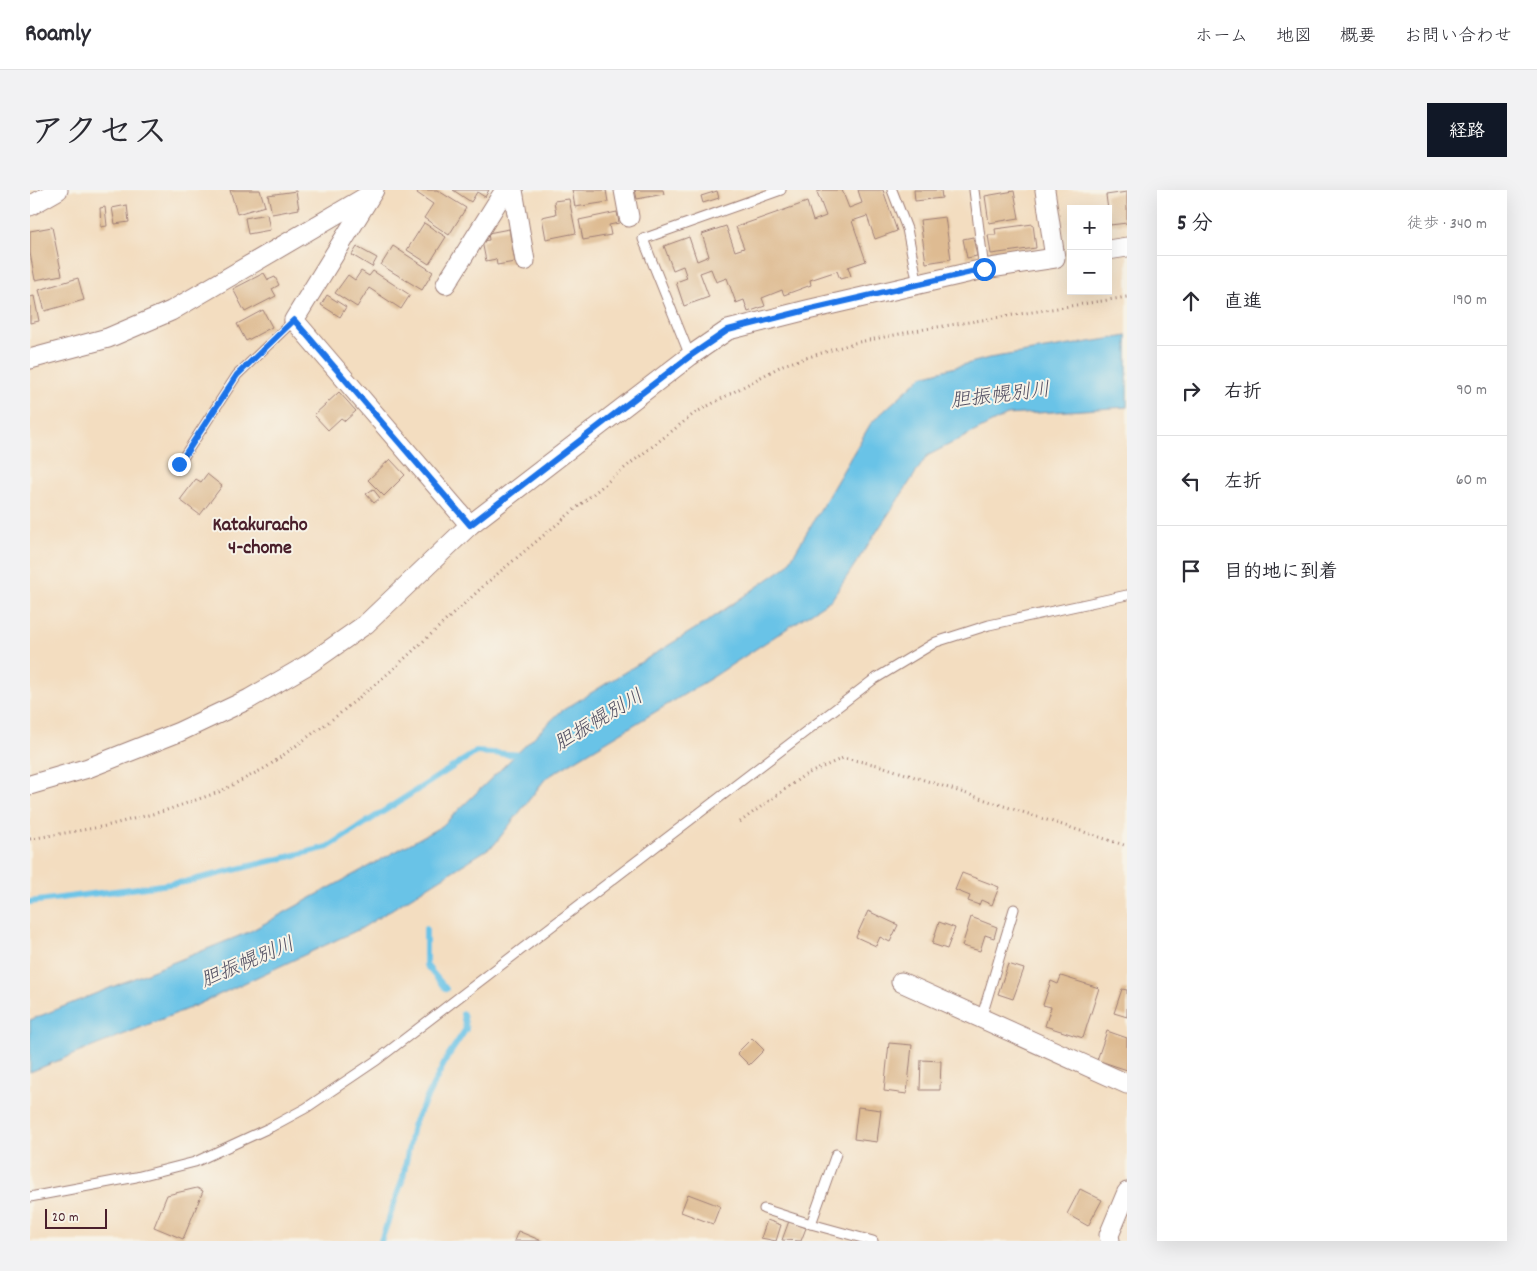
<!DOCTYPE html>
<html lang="ja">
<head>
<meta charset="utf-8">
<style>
	body { margin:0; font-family:Dekko,"Klee One",sans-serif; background:#f2f2f3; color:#2b2b33 }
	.controls { position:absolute; right:15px; top:15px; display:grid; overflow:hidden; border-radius:0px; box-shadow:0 5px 20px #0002 }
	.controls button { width:45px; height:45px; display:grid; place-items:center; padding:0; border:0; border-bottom:1px solid #e1e1e2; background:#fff; color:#2b2b33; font:25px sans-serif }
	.scale { position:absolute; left:15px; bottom:12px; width:62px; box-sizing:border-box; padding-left:5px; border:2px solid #4a1f2b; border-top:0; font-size:14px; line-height:18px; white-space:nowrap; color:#4a1f2b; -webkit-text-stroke:4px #f7f3e8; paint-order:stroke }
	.stop { position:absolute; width:15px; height:15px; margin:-11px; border:4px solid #1a73e8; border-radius:50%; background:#fff }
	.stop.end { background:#1a73e8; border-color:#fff; box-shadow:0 1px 5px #0008 }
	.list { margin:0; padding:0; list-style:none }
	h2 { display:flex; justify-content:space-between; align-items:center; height:65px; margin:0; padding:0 20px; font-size:21px }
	h2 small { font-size:16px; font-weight:400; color:#7c7c81 }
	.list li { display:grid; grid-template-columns:32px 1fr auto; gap:15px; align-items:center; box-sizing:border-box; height:90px; padding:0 20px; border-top:1px solid #e1e1e2 }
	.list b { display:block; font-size:19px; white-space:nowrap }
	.list em { font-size:16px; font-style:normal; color:#7c7c81 }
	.icon { flex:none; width:28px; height:28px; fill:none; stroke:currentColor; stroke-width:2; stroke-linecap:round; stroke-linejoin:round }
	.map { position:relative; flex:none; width:1097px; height:1051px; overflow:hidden; border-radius:0px }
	header { display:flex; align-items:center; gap:30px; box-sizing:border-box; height:70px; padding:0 25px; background:#fff; border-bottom:1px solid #e1e1e2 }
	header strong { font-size:24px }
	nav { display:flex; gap:28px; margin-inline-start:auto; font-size:18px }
	.intro { display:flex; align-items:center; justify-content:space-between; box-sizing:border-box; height:120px; padding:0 30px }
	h1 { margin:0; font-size:35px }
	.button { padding:12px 22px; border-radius:0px; background:#111827; color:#fff; font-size:18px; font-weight:700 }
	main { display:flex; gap:30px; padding:0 30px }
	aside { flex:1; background:#fff; border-radius:0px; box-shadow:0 5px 20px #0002 }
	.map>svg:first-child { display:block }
</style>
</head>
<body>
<header>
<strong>Roamly</strong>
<nav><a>ホーム</a><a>地図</a><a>概要</a><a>お問い合わせ</a></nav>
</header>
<div class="intro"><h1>アクセス</h1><a class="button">経路</a></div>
<main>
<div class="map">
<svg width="1097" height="1051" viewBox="0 0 1097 1051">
	<rect width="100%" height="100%" fill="#f7f3e8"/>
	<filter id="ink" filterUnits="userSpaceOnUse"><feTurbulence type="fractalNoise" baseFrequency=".02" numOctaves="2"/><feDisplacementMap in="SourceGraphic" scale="10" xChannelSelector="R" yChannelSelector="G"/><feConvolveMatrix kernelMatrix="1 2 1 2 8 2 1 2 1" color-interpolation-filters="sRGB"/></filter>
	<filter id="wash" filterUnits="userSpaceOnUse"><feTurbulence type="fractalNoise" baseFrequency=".0096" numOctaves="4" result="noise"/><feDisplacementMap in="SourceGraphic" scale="20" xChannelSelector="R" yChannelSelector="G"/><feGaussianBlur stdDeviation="1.12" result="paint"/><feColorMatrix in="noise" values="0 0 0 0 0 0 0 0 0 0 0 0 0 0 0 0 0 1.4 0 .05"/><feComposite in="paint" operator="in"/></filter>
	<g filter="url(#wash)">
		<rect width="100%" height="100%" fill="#f3ddc0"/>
		<path fill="#69c3e7" stroke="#5a7189" d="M1097,146v71l-120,8 -80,41 -95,143 -119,78 -167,101 -52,67 -132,83 -165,77 -167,67v-52l219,-88 193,-106 118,-114 148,-91 79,-55 84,-143 51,-47 67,-18z"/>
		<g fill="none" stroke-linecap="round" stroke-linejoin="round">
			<g stroke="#69c3e7" stroke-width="6">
				<path d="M0,712l155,-20 143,-35 148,-95 47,3"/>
				<path d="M396,739v36l20,24"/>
				<path d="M351,1051l22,-63 10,-53 35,-69 18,-27 -3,-15"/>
			</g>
		</g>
		<g id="blocks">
			<g fill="#debb92">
				<path d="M200,0h30l5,16 -28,8z"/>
				<path d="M389,0h18l29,18 -17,27 -25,-17 9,-14 -16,-11z"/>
				<path d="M423,0h36l-4,7 -8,-5 -6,10z"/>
				<path d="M542,0h34l2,12 -33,5z"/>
				<path d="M605,0h28l1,4 -27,5z"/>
				<path d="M794,0h18l7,18 13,-5 -4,-13h25l14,41 -22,8 -8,-23 -15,5 14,40 -18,6 3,9 -11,3 -3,-8 -27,9 1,5 -27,10 -2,-5 -20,8 3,8 -17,6 -4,-12 -8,3 -9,-25 -11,4 -5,-13 -11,4 9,24 -25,9 -8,-24 11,-4 -4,-12 -10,4 -9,-24 25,-9 8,24 12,-5 -7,-22 24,-8 9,25 9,-3 -8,-21 71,-25 6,19 13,-5 -9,-24z"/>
				<path d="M884,0h27l1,8 -27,3z"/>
				<path d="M266,1l3,18 -27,5 -4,-19z"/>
				<path d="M687,1l2,7 -16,5 -2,-7z"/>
				<path d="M984,1l5,27 -30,5 -4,-27z"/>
				<path d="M1097,2v31l-17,2 -4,-30z"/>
				<path d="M539,9l7,34 -30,6 -4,-22 14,-3 -2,-13z"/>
				<path d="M97,15l2,17 -14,2 -3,-16z"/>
				<path d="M75,17l2,19 -6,1 -1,-19z"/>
				<path d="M587,22l2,11 -10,2 2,10 -28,5 -4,-20z"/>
				<path d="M237,24l3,16 -22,4 -3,-16z"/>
				<path d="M915,27l6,42 -25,4 -6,-43z"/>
				<path d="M394,33l22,14 -17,27 -22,-14z"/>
				<path d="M1003,34l3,24 -45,6 -3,-19h8l-1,-6z"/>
				<path d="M22,37l10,48 -27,5 -5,-27v-22z"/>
				<path d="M479,39l6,33 -18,3 -1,-6 -10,2 -4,-20 7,-1 -1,-7z"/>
				<path d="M943,47l4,19 -10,2 -4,-19z"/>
				<path d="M363,56l40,26 -11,18 -41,-25z"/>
				<path d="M327,57l20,11 -5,9 -20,-12z"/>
				<path d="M331,81l8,5 4,-5 37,24 -9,14 -32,-21 -12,19 -22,-14 13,-18 7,5z"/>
				<path d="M234,83l4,7 7,-3 4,8 -7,4 4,7 -31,16 -12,-23z"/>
				<path d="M48,88l6,22 -39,11 -6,-21z"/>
				<path d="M297,105l19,12 -6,10 -19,-12z"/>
				<path d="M4,106l5,25 -9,2v-26z"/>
				<path d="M233,120l9,17 -26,14 -9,-17z"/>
				<path d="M309,202l17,19 -11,10 -4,-3 -13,12 -14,-15z"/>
				<path d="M360,269l15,16 -21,21 -16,-16z"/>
				<path d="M177,284l15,12 -22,29 -20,-15 16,-21 5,3z"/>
				<path d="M343,299l7,9 -6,5 -8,-9z"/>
				<path d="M932,683l37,14 -7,18 -11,-5 -2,5 -11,-4 2,-5 -15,-6z"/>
				<path d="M838,721l30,14 -8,17 -10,-5 -4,9 -20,-9z"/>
				<path d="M941,727l26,10 -3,11 -9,-3 -5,16 -18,-5z"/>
				<path d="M909,732l16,6 -8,21 -15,-5z"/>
				<path d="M978,774l16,5 -11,30 -15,-5z"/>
				<path d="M1031,786l38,12 -16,50 -38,-12 6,-19 -8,-2 8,-24 7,3z"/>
				<path d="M1092,799l5,1v27l-13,-4z"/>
				<path d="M1077,841l20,7v32l-30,-10z"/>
				<path d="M722,848l12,12 -15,15 -12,-12z"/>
				<path d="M859,853l23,2 -5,49 -23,-3z"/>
				<path d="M891,870l20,1 -1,29h-20z"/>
				<path d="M828,917l23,3 -4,32 -23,-3z"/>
				<path d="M167,998l6,3 -20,48 -29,-12 13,-32z"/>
				<path d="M1050,999l22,11 -14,26 -21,-12z"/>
				<path d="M658,1004l32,12 -7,18 -32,-12z"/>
				<path d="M737,1030l14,5 -5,16 -15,-3z"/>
				<path d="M759,1031l17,7 -5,13 -19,-1z"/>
				<path d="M488,1041l24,10h-28z"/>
			</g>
		</g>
	</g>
	<g filter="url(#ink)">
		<use href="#blocks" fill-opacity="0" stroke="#9e7e76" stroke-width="1"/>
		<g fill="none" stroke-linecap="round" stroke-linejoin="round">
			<defs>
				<g id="service">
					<path d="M862,0l15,39 11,56"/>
					<path d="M944,0l10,79"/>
					<path d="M660,166l-47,-117 138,-49"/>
					<path d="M149,274l58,-89 57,-55"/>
					<path d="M951,829l33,-110"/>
					<path d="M0,1007l106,-20 59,-15 76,-35 35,-19 71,-48 496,-380 63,-38 53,-17 138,-30"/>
					<path d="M734,1019l47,15 62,17"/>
					<path d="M781,1034l25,-70"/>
				</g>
				<g id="minor">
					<path d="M344,0l-80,130 176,205"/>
					<path d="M483,0l12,71"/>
					<path d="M594,0l5,27"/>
					<path d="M0,16l28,-16"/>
					<path d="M1078,60l19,-3"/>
					<path d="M416,94l59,-94"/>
					<path d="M0,169l78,-21 63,-27 198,-116"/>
					<path d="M0,595l58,-17 91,-36 70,-33 60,-35 57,-40 104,-99 220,-169 38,-26 79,-20 177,-41 71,-11 -10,-68"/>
					<path d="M871,792l226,102"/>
					<path d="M1080,1051l-1,-6 18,-43"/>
				</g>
			</defs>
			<use href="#service" stroke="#9e7e76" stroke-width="11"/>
			<use href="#minor" stroke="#9e7e76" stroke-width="21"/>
			<g stroke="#9e7e76" stroke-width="3" stroke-dasharray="1 4" stroke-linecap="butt">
				<path d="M710,632l63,-46 40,-18 35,7 249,81"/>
				<path d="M0,649l76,-13 58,-15 55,-19 48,-25 71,-52 53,-44 98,-90 128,-107 78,-61 88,-48 71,-22 71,-14 202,-32"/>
			</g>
			<use href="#service" stroke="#fff" stroke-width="9"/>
			<use href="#minor" stroke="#fff" stroke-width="19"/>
		</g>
	</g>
	<g fill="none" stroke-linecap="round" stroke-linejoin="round" filter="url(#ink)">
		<path stroke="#1a73e8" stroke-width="6" d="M149,274l58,-89 57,-55 176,205 220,-169 38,-26 79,-20 177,-41"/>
	</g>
	<g text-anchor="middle" stroke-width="4" stroke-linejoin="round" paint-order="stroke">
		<g font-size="20" font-style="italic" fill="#535063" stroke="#f7f3e8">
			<text transform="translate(970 204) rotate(-7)" y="7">胆振幌別川</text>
			<text transform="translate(568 529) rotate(-31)" y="7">胆振幌別川</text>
			<text transform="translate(217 771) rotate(-23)" y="7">胆振幌別川</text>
		</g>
		<g font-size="20" font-weight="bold" fill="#4a1f2b" stroke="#f7f3e8">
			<text x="230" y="340">Katakuracho<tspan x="230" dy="23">4-chome</tspan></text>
		</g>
	</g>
</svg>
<div class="controls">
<button>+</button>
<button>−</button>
</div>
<div class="scale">20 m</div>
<div class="stop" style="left:954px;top:79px"></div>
<div class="stop end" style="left:149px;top:274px"></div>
</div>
<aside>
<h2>5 分<small>徒歩 · 340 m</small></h2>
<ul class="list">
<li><svg class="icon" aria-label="ahead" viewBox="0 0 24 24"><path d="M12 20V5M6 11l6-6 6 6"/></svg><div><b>直進</b></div><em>190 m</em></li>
<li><svg class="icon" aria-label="right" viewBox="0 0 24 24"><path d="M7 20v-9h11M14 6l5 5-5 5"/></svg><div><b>右折</b></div><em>90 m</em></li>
<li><svg class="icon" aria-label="left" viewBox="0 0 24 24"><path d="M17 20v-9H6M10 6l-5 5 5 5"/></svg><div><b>左折</b></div><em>60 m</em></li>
<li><svg class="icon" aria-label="arrive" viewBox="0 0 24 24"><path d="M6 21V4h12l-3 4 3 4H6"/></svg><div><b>目的地に到着</b></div></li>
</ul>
</aside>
</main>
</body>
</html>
